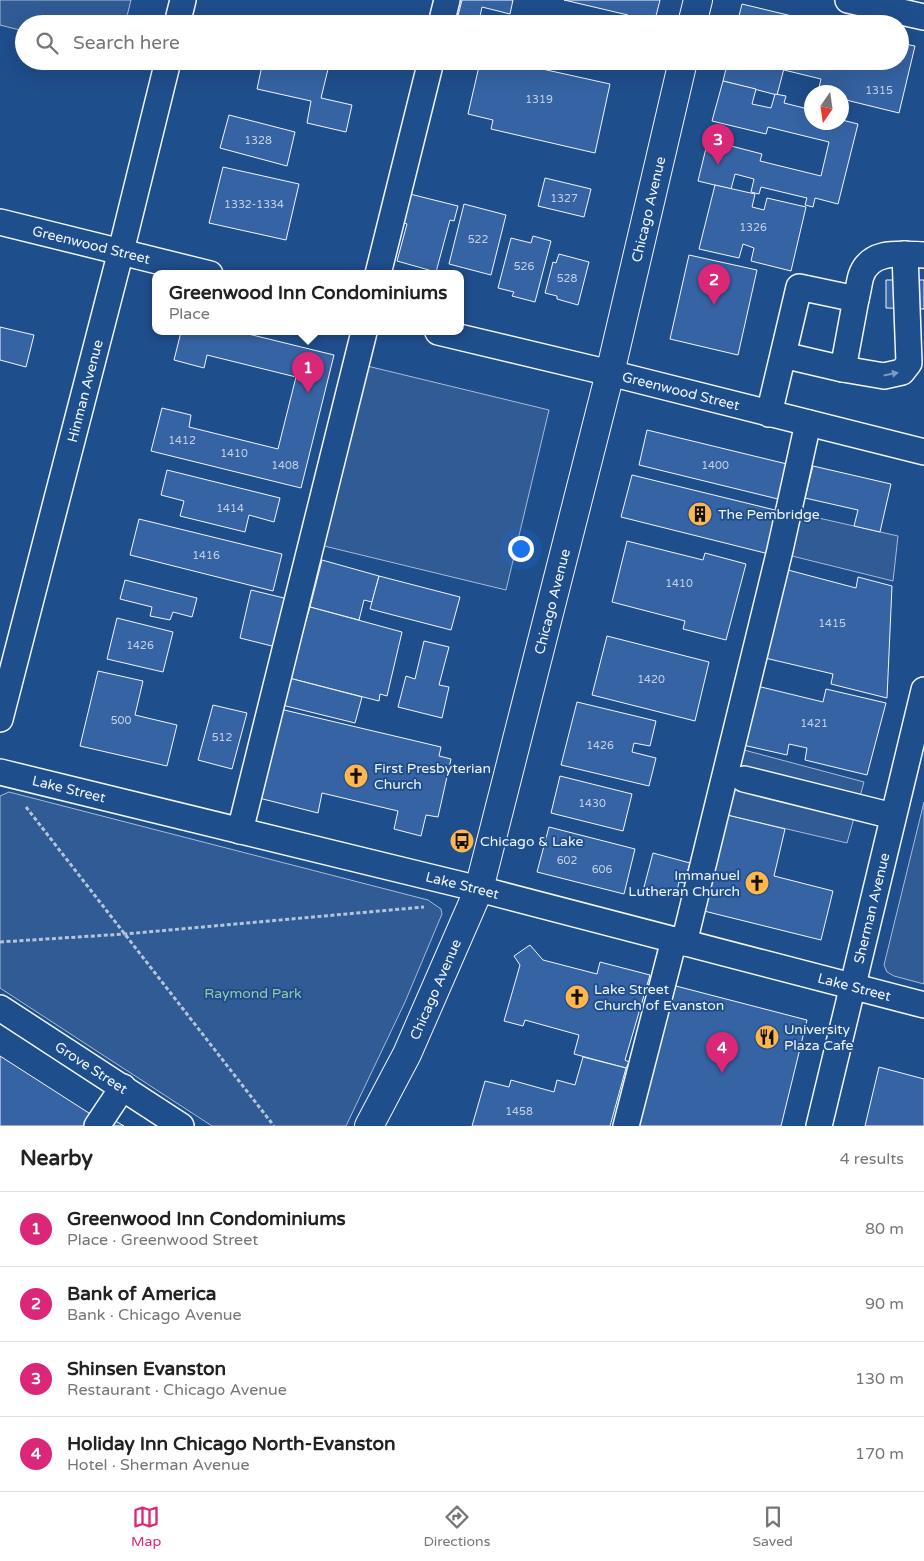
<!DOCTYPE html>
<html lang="en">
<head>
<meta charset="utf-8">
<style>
	body { margin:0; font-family:"Varela Round",sans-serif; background:#f2f2f2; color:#222 }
	.compass { position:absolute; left:804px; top:85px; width:45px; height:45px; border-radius:50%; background:#fff; box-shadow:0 5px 20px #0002; rotate:193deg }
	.you { position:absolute; left:520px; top:548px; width:18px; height:18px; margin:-12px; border:4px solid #fff; border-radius:50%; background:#1a73e8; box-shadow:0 0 0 8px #1a73e833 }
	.badge { display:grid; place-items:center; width:32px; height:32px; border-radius:50%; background:#db2777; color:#fff; font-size:16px; font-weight:700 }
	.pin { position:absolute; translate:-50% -41px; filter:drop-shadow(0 1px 2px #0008) }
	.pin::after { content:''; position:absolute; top:26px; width:18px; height:15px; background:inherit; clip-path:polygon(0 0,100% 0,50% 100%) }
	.popup { position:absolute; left:152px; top:270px; width:312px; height:65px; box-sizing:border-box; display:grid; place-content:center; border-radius:10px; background:#fff; filter:drop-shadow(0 1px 4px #0005); font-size:16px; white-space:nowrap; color:#767676 }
	.popup b { font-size:19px; color:#222 }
	.popup::after { content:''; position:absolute; left:50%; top:100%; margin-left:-10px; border:10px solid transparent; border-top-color:#fff }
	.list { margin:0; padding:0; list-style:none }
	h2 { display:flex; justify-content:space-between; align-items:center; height:65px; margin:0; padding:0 20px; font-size:21px }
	h2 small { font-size:16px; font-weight:400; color:#767676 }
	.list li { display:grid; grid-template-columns:32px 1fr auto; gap:15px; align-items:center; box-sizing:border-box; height:75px; padding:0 20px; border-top:1px solid #e0e0e0 }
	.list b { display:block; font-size:19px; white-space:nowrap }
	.list p { margin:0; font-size:16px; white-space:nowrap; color:#767676 }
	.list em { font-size:16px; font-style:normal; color:#767676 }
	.icon { flex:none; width:28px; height:28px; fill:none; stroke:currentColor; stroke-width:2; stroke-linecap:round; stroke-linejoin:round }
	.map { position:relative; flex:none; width:924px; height:1126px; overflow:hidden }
	.search { position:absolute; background:#fff; box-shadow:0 5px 20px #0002; left:15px; right:15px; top:15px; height:55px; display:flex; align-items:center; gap:12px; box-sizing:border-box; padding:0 18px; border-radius:28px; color:#767676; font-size:19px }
	.sheet { height:365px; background:#fff }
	nav { display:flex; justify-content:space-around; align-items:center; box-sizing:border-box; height:70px; border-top:1px solid #e0e0e0; background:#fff; font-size:14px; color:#767676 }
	nav a { display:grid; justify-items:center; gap:2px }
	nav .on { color:#db2777 }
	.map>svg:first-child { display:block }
</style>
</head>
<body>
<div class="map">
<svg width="924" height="1126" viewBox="0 0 924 1126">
	<rect width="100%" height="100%" fill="#1f4e8c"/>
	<g fill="#305b95" stroke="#a8bbd7">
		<path d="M0,0h131l-6,24h-101v7l-24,-6z"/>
		<path d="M363,365l186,45 -43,180 -186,-45z"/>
		<path d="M801,514l97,22 -5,45 -101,-25z"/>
		<path d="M744,750l120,32 -17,61 -120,-28z"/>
		<path d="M9,792l419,108 13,9 1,5 -37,88 -59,124h-134l-212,-138v-192z"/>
		<path d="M924,802v182l-30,-8 -7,-4 -3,-7z"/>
	</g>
	<g fill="#3563a3" stroke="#f2f6ff">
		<path d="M462,0h51l-3,14 -28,-7 -3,14 -21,-5z"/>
		<path d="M564,0h96l-6,24h-8l-19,-5 1,-4z"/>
		<path d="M742,4l54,13 -1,7h-58z"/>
		<path d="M796,17l27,7h-28z"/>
		<path d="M900,43l15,3 -16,67 -57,-14v-7h-24l3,-13 -37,-9 2,-9h114z"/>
		<path d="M263,61h67l-9,37 31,7 -6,27 -39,-9 4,-22 -54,-12z"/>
		<path d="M506,61l104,23 -15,69 -104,-24 2,-9 -25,-6 12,-52 25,6z"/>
		<path d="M728,61h58l-9,34 -54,-14z"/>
		<path d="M723,81l33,8 -4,15 19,4 4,-14 11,2 -2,7 28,7v12h30v-2l16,4 -20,80 -23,-6 -2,9 -8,-2 2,-7 -46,-11 -2,7 -8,-2 3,-13 -19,-5 -4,15 -33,-8 10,-41 54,14 -2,7 61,15 8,-34 -61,-15 -2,7 -54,-13z"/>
		<path d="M229,115l66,17 -8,34 -67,-18z"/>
		<path d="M223,167l76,17 -13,56 -77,-17z"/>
		<path d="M545,178l46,11 -7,28 -46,-11z"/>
		<path d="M715,185l40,9 -3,13 12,3 3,-12 39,9 -15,64 -40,-10 3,-13 -11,-4 -4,14 -40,-9z"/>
		<path d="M410,194l48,12 -4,15 -4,-1 -14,52 -39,-11 10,-37 -5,-2z"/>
		<path d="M464,204l42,11 -15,60 -42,-11z"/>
		<path d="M533,236l18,5 -16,61 -23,-6 2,-4 -16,-4 13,-50 20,5z"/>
		<path d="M559,254l30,8 -11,43 -21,-6v-3l-12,-3 8,-31 3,1z"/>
		<path d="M689,255l68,15 -19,85 -68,-16z"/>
		<path d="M886,280h38v29l-38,-1z"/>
		<path d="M0,327l34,8 -8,32 -26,-7z"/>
		<path d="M181,332h59l94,23 -33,133 -150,-37 11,-43 29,7 -2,12 89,22 18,-72 -89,-22 -3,13 -30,-8z"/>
		<path d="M647,430l144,35 -9,35 -143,-35z"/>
		<path d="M813,466l78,18 -11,48 -26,-6 4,-16 -53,-12z"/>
		<path d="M167,470l113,28 -6,24 -25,-7 -4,17 -65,-16 4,-15 -23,-6z"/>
		<path d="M632,475l147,36 -10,43 -148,-37z"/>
		<path d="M139,519l143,35 -9,37 -143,-36z"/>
		<path d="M627,541l76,19 2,-7 41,11 -20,76 -43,-11 2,-8 -73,-19z"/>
		<path d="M322,560l57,16 -7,26 -8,-2 -5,20 -49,-13z"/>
		<path d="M788,570l68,18 2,-11 34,9 -5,112 -56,-14 2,-10 -68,-16z"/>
		<path d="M379,576l81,21 -9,33 -81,-21z"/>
		<path d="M125,580l72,18 -5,19 -19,-5 -3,8 -20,-4 2,-9 -32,-8z"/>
		<path d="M251,590l37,9 -12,48 -36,-9z"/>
		<path d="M310,607l92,25 -15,64 -7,-2 -1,7 -90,-23z"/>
		<path d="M117,618l56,14 -10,40 -56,-13z"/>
		<path d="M607,636l102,26 -14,59 -103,-26z"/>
		<path d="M424,641l25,6 -10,38 10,2 -7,31 -44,-11 8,-31 9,3z"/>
		<path d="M98,671l45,10 -8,34 42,10 -10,41 -87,-20z"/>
		<path d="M289,678l73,19 -7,26 -73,-18z"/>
		<path d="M757,686l66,16 3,-13 60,14 -19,72 -62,-15 2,-12 -18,-4 -2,11 -44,-10z"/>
		<path d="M577,702l79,19 -6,25 -16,-3 -2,9 24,6 -7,28 -88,-21z"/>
		<path d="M213,705l34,8 -15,56 -34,-9z"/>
		<path d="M280,709l161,38 -2,9 12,3 -13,58 -12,-2 -5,21 -27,-7 4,-18 -76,-18 -4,20 -59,-15z"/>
		<path d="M560,776l72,18 -9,37 -72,-18z"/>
		<path d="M727,815l58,14 -11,47 59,15 -12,49 -117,-29z"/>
		<path d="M549,827l86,22 -11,45 -87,-22z"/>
		<path d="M653,853l37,10 -6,20 -5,-1 -3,13 -5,-1 -4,2 -13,-2 -2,-5 -8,-2z"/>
		<path d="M530,945l13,15 54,14 3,-12 50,13 -25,85 4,2 -3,6 -52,-14 5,-19 -54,-15 -2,6 -19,-5 16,-56 -6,-9z"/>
		<path d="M672,985l135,35 -26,106h-144z"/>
		<path d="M0,1056l92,59 -7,11h-85z"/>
		<path d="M583,1057l43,11 -16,58h-138l13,-45 24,6 2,-7 43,12 3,-12 18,5z"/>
		<path d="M879,1067l45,12v47h-59z"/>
		<path d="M114,1120l10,6h-14z"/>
	</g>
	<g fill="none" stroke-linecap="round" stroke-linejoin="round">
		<defs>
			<g id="minor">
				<path d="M848,0l76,17"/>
				<path d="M177,24l6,-24"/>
				<path d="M441,24l6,-24"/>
				<path id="s1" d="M0,222l210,52"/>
				<path d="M378,274l53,-213"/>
				<path d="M856,299c2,-7 3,-16 5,-23 9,-27 40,-22 63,-21"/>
				<path id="s2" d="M438,332l172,41 314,79"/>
				<path d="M843,369l41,7 18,-4 7,-9 -4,-109"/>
				<path d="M769,414l30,-127 57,12 -13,70 -60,-14"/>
				<path id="s3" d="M0,719l121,-468 47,-190"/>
				<path id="s4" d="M0,772l479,117 445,116"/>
				<path d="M744,779l149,37"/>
				<path d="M240,831l124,-499"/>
				<path d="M684,943l96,-393 28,-127"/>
				<path id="s5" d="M0,1008l181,118"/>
				<path d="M97,1126l26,-39"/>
				<path d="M626,1126l48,-186"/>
				<path id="s6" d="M819,1126l105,-436"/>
			</g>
			<g id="major">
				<path d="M692,24l6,-24"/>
				<path id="s7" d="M369,1126l38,-72 72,-165 131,-516 73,-312"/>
			</g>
		</defs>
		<use href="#minor" stroke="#f2f6ff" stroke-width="28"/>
		<use href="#major" stroke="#f2f6ff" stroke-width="30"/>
		<g stroke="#b3c4dc" stroke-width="3" stroke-dasharray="4 2.5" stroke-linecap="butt">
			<path d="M26,807l248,319"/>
			<path d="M0,942l125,-8 299,-27"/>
		</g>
		<use href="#minor" stroke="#1f4e8c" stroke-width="25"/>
		<use href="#major" stroke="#1f4e8c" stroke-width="28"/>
	</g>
	<defs><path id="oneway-solid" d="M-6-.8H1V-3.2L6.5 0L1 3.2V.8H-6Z" transform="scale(1.25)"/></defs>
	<use fill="#7e9ac0" href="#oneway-solid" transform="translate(891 374) rotate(-11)"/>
	<defs>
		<symbol id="building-disc" viewBox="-11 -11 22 22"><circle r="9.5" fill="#ffb74d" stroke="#1f4e8c"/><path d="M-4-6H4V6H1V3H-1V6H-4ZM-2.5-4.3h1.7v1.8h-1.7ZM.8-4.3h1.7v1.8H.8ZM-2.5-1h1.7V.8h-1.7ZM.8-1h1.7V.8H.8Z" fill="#111"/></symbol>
		<symbol id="church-disc" viewBox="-11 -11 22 22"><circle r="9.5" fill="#ffb74d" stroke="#1f4e8c"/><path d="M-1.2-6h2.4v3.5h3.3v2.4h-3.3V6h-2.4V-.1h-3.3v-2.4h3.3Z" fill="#111"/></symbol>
		<symbol id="bus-disc" viewBox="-11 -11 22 22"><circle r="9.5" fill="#ffb74d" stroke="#1f4e8c"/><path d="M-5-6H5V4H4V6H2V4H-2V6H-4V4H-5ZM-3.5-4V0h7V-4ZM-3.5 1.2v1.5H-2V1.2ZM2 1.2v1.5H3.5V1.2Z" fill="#111"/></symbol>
		<symbol id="restaurant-disc" viewBox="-11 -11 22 22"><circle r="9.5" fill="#ffb74d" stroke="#1f4e8c"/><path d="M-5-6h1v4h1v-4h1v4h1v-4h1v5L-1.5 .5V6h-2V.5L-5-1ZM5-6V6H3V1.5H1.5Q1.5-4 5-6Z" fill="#111"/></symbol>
	</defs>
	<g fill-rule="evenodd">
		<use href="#building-disc" x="686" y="500" width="28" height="28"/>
		<use href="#church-disc" x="342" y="762" width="28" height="28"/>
		<use href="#bus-disc" x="448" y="827" width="28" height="28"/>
		<use href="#church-disc" x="743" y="869" width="28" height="28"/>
		<use href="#church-disc" x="563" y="983" width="28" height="28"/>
		<use href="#restaurant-disc" x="753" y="1023" width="28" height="28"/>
	</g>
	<g text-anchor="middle" stroke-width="4" stroke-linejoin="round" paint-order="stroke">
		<g font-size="11" fill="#c3d1e8">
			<text x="879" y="94">1315</text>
			<text x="539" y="103">1319</text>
			<text x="258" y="144">1328</text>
			<text x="564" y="202">1327</text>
			<text x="254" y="208">1332-1334</text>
			<text x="753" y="231">1326</text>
			<text x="478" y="243">522</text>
			<text x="524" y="270">526</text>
			<text x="567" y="282">528</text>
			<text x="182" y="444">1412</text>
			<text x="234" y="457">1410</text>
			<text x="285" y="469">1408</text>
			<text x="715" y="469">1400</text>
			<text x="230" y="512">1414</text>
			<text x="206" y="559">1416</text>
			<text x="679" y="587">1410</text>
			<text x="832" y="627">1415</text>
			<text x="140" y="649">1426</text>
			<text x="651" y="683">1420</text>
			<text x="121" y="724">500</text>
			<text x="814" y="727">1421</text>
			<text x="222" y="741">512</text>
			<text x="600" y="749">1426</text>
			<text x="592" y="807">1430</text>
			<text x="567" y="864">602</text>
			<text x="602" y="873">606</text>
			<text x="519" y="1115">1458</text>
		</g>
		<g font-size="14" fill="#f2f6ff" stroke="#1f4e8c">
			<text dy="5" stroke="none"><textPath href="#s7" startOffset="962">Chicago Avenue</textPath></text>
			<text dy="5" stroke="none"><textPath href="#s1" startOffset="94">Greenwood Street</textPath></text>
			<text dy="5" stroke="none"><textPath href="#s3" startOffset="339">Hinman Avenue</textPath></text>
			<text dy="5" stroke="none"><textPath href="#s2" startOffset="250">Greenwood Street</textPath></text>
			<text dy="5" stroke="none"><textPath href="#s7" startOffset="558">Chicago Avenue</textPath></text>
			<text dy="5" stroke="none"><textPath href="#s4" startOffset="71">Lake Street</textPath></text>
			<text dy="5" stroke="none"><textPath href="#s4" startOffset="476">Lake Street</textPath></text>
			<text dy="5" stroke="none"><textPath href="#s6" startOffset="224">Sherman Avenue</textPath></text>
			<text dy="5" stroke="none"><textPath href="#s4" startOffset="881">Lake Street</textPath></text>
			<text dy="5" stroke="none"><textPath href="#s7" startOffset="152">Chicago Avenue</textPath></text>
			<text dy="5" stroke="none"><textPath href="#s5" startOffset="109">Grove Street</textPath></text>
		</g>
		<g font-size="14" fill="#f2f6ff" stroke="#1f4e8c" text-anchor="start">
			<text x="718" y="519">The Pembridge</text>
			<text x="374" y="773">First Presbyterian<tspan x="374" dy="16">Church</tspan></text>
			<text x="480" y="846">Chicago &amp; Lake</text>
			<text x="740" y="880" text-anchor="end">Immanuel<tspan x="740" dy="16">Lutheran Church</tspan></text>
			<text x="594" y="994">Lake Street<tspan x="594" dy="16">Church of Evanston</tspan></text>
			<text x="784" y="1034">University<tspan x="784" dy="16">Plaza Cafe</tspan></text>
		</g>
		<g font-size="14" fill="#97c8a6" stroke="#1f4e8c">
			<text x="253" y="998">Raymond Park</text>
		</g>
	</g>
</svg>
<svg class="compass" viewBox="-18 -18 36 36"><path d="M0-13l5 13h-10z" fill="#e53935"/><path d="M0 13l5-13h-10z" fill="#767676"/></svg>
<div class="you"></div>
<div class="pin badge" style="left:308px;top:393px">1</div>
<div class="popup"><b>Greenwood Inn Condominiums</b>Place</div>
<div class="pin badge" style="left:714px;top:305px">2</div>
<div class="pin badge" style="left:718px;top:165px">3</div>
<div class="pin badge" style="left:722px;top:1073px">4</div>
<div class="search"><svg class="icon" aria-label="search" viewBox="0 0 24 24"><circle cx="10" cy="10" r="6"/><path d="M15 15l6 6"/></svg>Search here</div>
</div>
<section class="sheet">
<h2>Nearby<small>4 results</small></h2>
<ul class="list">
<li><span class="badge">1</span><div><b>Greenwood Inn Condominiums</b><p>Place · Greenwood Street</p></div><em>80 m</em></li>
<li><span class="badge">2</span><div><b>Bank of America</b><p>Bank · Chicago Avenue</p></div><em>90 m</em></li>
<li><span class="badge">3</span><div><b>Shinsen Evanston</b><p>Restaurant · Chicago Avenue</p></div><em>130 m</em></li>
<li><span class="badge">4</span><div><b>Holiday Inn Chicago North-Evanston</b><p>Hotel · Sherman Avenue</p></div><em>170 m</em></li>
</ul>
</section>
<nav>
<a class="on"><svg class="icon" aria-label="map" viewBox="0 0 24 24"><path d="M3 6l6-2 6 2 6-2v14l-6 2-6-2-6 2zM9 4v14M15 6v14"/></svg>Map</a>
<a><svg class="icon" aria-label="directions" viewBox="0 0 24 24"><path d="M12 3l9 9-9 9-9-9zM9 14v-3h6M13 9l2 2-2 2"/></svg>Directions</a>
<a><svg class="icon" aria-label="saved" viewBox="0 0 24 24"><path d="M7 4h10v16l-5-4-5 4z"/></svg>Saved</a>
</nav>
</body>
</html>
